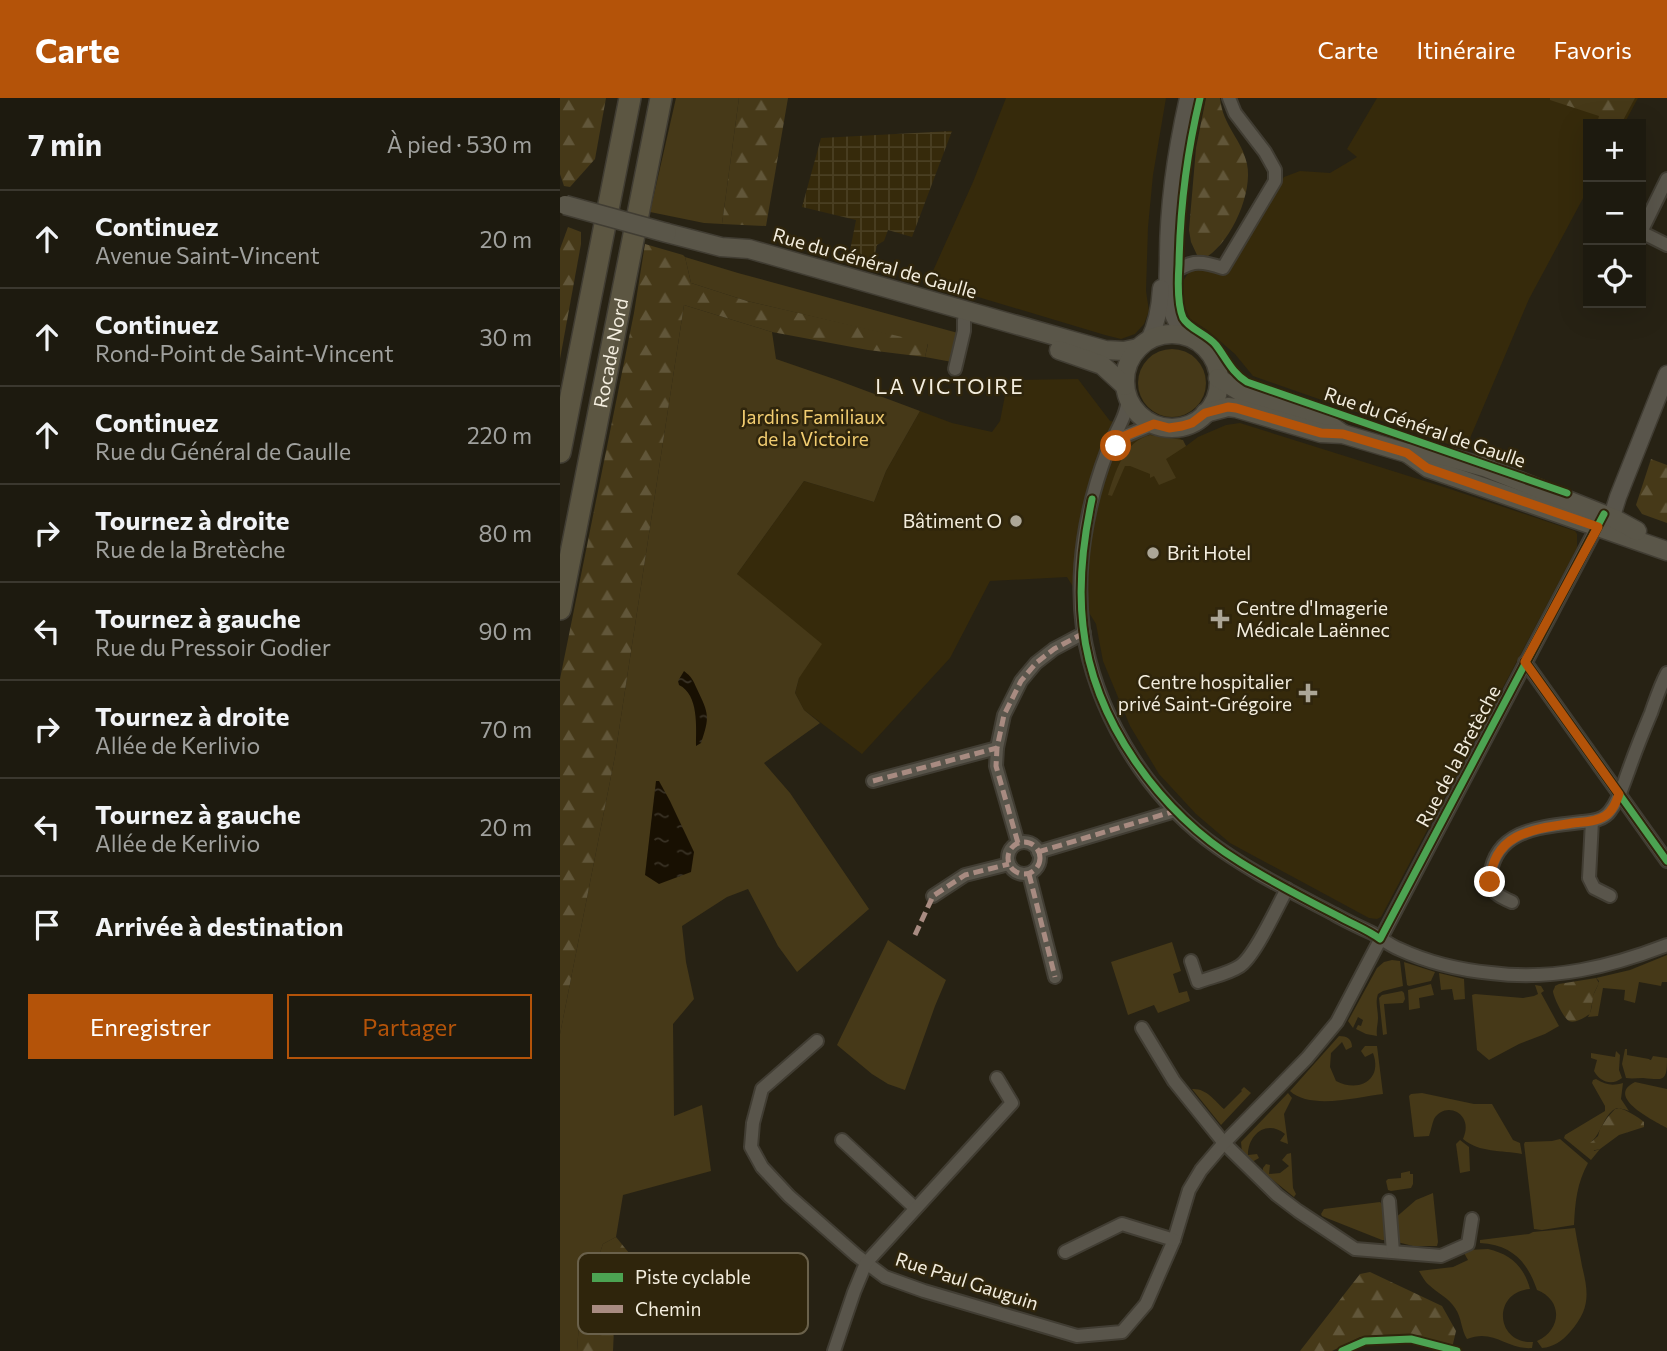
<!DOCTYPE html>
<html lang="fr">
<head>
<meta charset="utf-8">
<style>
	body { margin:0; font-family:Commissioner,sans-serif; background:#252318; color:#f1f3f6 }
	.controls { position:absolute; right:21px; top:21px; display:grid; overflow:hidden; border-radius:0px; box-shadow:0 7px 28px #0002 }
	.controls button { width:63px; height:63px; display:grid; place-items:center; padding:0; border:0; border-bottom:2px solid #3b382f; background:#1d1a0f; color:#f1f3f6; font:35px sans-serif }
	.stop { position:absolute; width:21px; height:21px; margin:-16px; border:5px solid #b45309; border-radius:50%; background:#fff }
	.stop.end { background:#b45309; border-color:#fff; box-shadow:0 2px 7px #0008 }
	.list { margin:0; padding:0; list-style:none }
	h2 { display:flex; justify-content:space-between; align-items:center; height:91px; margin:0; padding:0 28px; font-size:30px }
	h2 small { font-size:23px; font-weight:400; color:#a0a19e }
	.list li { display:grid; grid-template-columns:46px 1fr auto; gap:21px; align-items:center; box-sizing:border-box; height:98px; padding:0 28px; border-top:2px solid #3b382f }
	.list b { display:block; font-size:26px; white-space:nowrap }
	.list p { margin:0; font-size:23px; white-space:nowrap; color:#a0a19e }
	.list em { font-size:23px; font-style:normal; color:#a0a19e }
	.actions { display:flex; gap:14px; padding:21px 28px }
	.actions a { flex:1; padding:16px 0; border:2px solid #b45309; border-radius:0px; text-align:center; font-size:24px; color:#b45309 }
	.actions .main { background:#b45309; color:#fff }
	.icon { flex:none; width:38px; height:38px; fill:none; stroke:currentColor; stroke-width:2; stroke-linecap:round; stroke-linejoin:round }
	.map { position:relative; flex:none; width:1107px; height:1253px; overflow:hidden }
	header { display:flex; align-items:center; gap:42px; box-sizing:border-box; height:98px; padding:0 35px; background:#b45309; color:#fff }
	header strong { font-size:33px }
	nav { display:flex; gap:38px; margin-inline-start:auto; font-size:24px }
	main { display:flex }
	aside { flex:1; background:#1d1a0f }
	.map>svg:first-child { display:block }
</style>
</head>
<body>
<header>
<strong>Carte</strong>
<nav><a>Carte</a><a>Itinéraire</a><a>Favoris</a></nav>
</header>
<main>
<aside>
<h2>7 min<small>À pied · 530 m</small></h2>
<ul class="list">
<li><svg class="icon" aria-label="ahead" viewBox="0 0 24 24"><path d="M12 20V5M6 11l6-6 6 6"/></svg><div><b>Continuez</b><p>Avenue Saint-Vincent</p></div><em>20 m</em></li>
<li><svg class="icon" aria-label="ahead" viewBox="0 0 24 24"><path d="M12 20V5M6 11l6-6 6 6"/></svg><div><b>Continuez</b><p>Rond-Point de Saint-Vincent</p></div><em>30 m</em></li>
<li><svg class="icon" aria-label="ahead" viewBox="0 0 24 24"><path d="M12 20V5M6 11l6-6 6 6"/></svg><div><b>Continuez</b><p>Rue du Général de Gaulle</p></div><em>220 m</em></li>
<li><svg class="icon" aria-label="right" viewBox="0 0 24 24"><path d="M7 20v-9h11M14 6l5 5-5 5"/></svg><div><b>Tournez à droite</b><p>Rue de la Bretèche</p></div><em>80 m</em></li>
<li><svg class="icon" aria-label="left" viewBox="0 0 24 24"><path d="M17 20v-9H6M10 6l-5 5 5 5"/></svg><div><b>Tournez à gauche</b><p>Rue du Pressoir Godier</p></div><em>90 m</em></li>
<li><svg class="icon" aria-label="right" viewBox="0 0 24 24"><path d="M7 20v-9h11M14 6l5 5-5 5"/></svg><div><b>Tournez à droite</b><p>Allée de Kerlivio</p></div><em>70 m</em></li>
<li><svg class="icon" aria-label="left" viewBox="0 0 24 24"><path d="M17 20v-9H6M10 6l-5 5 5 5"/></svg><div><b>Tournez à gauche</b><p>Allée de Kerlivio</p></div><em>20 m</em></li>
<li><svg class="icon" aria-label="arrive" viewBox="0 0 24 24"><path d="M6 21V4h12l-3 4 3 4H6"/></svg><div><b>Arrivée à destination</b></div></li>
</ul>
<div class="actions"><a class="main">Enregistrer</a><a>Partager</a></div>
</aside>
<div class="map">
<svg width="1107" height="1253" viewBox="0 0 1107 1253">
	<defs>
		<pattern id="industrial-grid" width="8" height="8" patternUnits="userSpaceOnUse" patternTransform="scale(1.75)"><rect width="8" height="8" fill="#362a0b"/><path d="M0 4h8M4 0v8" fill="none" stroke="#4a3f22"/></pattern>
		<pattern id="forest-firs" width="22" height="20" patternUnits="userSpaceOnUse" patternTransform="scale(1.75)"><rect width="22" height="20" fill="#463918"/><path d="M5 1l3.5 6h-7zM16 11l3.5 6h-7z" fill="#615639"/></pattern>
		<pattern id="water-ripples" width="26" height="14" patternUnits="userSpaceOnUse" patternTransform="scale(1.75)"><rect width="26" height="14" fill="#181002"/><path d="M2 4q2-2 4 0t4 0M15 11q2-2 4 0t4 0" fill="none" stroke="#3a3326"/></pattern>
	</defs>
	<rect width="100%" height="100%" fill="#272214"/>
	<g fill="#362a0b">
		<path d="M446,0h160l-13,77 -5,52 -2,64 3,20 -5,13 -9,10 -14,5 -16,-4 -177,-53 45,-100z"/>
		<path d="M817,0h261l-14,26h-36v65l-59,110 -64,151 -212,-74 -18,-22 -28,-24 -17,-11 -6,-14 -1,-24 6,-9 6,-3 28,3 61,-95 16,-6 30,2 27,-16 -10,-8z"/>
		<path d="M518,281l32,42 66,12 10,13 12,-9 28,-12 14,-2 210,66 125,42 2,3v14l-196,369 -4,2 -8,-1 -139,-75 -34,-29 -37,-40 -29,-48 -27,-65 -7,-37 -29,-47 -77,4 -40,77 -88,96 -58,-44 -9,-17 4,-15 -62,-104 67,-93 70,21 12,-31 34,-60 32,12 40,9 8,-11 8,-41z"/>
	</g>
	<path fill="url(#industrial-grid)" d="M392,33l-40,106 -24,-7 -4,11 -7,4 -5,23 -24,-7 8,-41 -54,-13 19,-69z"/>
	<g fill="#463918">
		<path d="M116,0h63l-17,126 -18,-1 -54,-11z"/>
		<path d="M125,159l53,16 220,60 -6,29 -27,-5 3,-13 -181,-43 -56,-18z"/>
		<path d="M124,207l88,27 4,27 61,21 83,31 -34,60 -12,31 -70,-21 -67,93 85,70 -23,34 -4,15 9,17 16,13 -56,40 26,30 79,116 -72,63 -19,-26 -30,-57 -21,8 -45,29 4,36 8,37 -21,25 1,92 28,-11 9,66 -88,24 -7,42 -13,7 -23,66 -3,41h-17v-317l55,-278z"/>
		<circle cx="612" cy="285" r="34"/>
		<path d="M590,337l33,5 3,6 -20,13 10,19 -17,7 -5,-9 -4,2v-4l-20,-8h-5l-13,30 -4,-1c7,-22 16,-54 42,-60z"/>
		<path d="M328,842l58,40 -11,26 -30,84 -17,-6 -16,-10 -35,-29z"/>
		<path d="M612,844l9,29 -8,3 6,19 8,-2 3,10 -32,12 -4,-8 -26,10 -17,-53z"/>
		<path d="M1107,857v27h-5l-1,4 -22,-4 -4,21 -11,-3 1,-10 -22,-2 -5,28 -10,1c4,-7 4,-13 5,-21 2,-6 5,-9 6,-15l-3,-3 34,-8z"/>
		<path d="M832,862l8,1 3,25 -20,5 -5,3c-3,9 0,15 0,24 0,6 -2,11 -1,18l-11,-2 -10,-5 2,-4 3,1 2,-6 -5,-3 -5,11 -5,-7 29,-53 7,-6z"/>
		<path d="M844,864l31,10 -4,9 -22,5 -2,-1z"/>
		<path d="M879,875l25,6 1,20 -11,1 -2,-11 -11,1z"/>
		<path d="M871,886l3,11 -15,3 1,10 -11,2 -1,-20z"/>
		<path d="M975,887l6,1 3,5 -3,2 18,33 -14,8 -26,10 -30,16 -12,-10 -5,-55 3,-1 48,4 11,-2 4,-2z"/>
		<path d="M842,893l2,2 1,6 -2,4 -19,1 3,30 -4,1 -4,-37 3,-3z"/>
		<path d="M779,938c8,0 13,3 13,11l-6,3 -4,-8 -11,11 -1,14 6,14c23,12 47,-1 37,-28l-8,4 -4,-6 4,-5h12l6,48c-25,3 -73,16 -93,-3z"/>
		<path d="M1065,951h2v6l22,4 1,1h1l2,-4 14,2c0,24 -3,22 -24,20 -6,0 -11,1 -17,0l-4,-14z"/>
		<path d="M1056,953l4,4 -1,15 3,8c-10,8 -22,4 -28,-7l3,-11 -6,-2v-5l24,4z"/>
		<path d="M1036,981c10,6 16,7 27,4l-2,16 8,12c-3,-1 -9,-3 -12,-3 -12,4 -16,26 -25,33l2,10 6,-2 -9,11 -27,-22 1,-3 40,-24v-5l-13,-23 1,-3z"/>
		<path d="M1075,984l32,7v39c-12,-7 -63,-31 -32,-46z"/>
		<path d="M684,989l7,6 -30,32 -29,-36c14,-1 22,11 32,20l18,-18 -1,-1z"/>
		<path d="M728,995l4,5 -8,16 4,30 -8,-3 5,-7c-18,-15 -37,0 -37,21l9,-1 2,4 -7,4 -10,-9 -1,-11z"/>
		<path d="M862,995l52,11h18l21,36 7,3 2,11c-21,-4 -42,-1 -59,-15 12,-26 -18,-39 -29,-20 -2,5 -3,11 -5,17l-15,1 -5,-41 2,-2z"/>
		<path d="M1000,1041l28,24c-11,20 -13,39 -14,62l-32,5 -8,-1 -10,-85 1,-2 27,-1z"/>
		<path d="M900,1042l9,7 1,24 -10,2 -4,-29z"/>
		<path d="M731,1055l2,35 3,6 -2,3 -31,-25v-4l3,-4 4,1 -1,9 11,-1 9,-7 -7,-6 5,-6z"/>
		<path d="M850,1073v3h3v10l-2,4 -20,3 -3,-1 -2,-9 2,-2 13,-1v-5z"/>
		<path d="M873,1095l5,49 -1,4h-24l-16,-4 -3,-23 22,-19z"/>
		<path d="M820,1104l2,2 4,34 -2,2h-2l-53,-21 -7,-3 -1,-2 3,-5z"/>
		<path d="M1015,1130c2,13 5,26 7,38 7,28 8,43 -12,66 -8,9 -16,15 -28,16l-5,-7c25,-11 26,-41 0,-51 -10,-29 -25,-45 -57,-47v-3l49,-6 4,-2z"/>
		<path d="M928,1151c22,5 36,17 42,40 -38,3 -35,55 3,53l-1,6c-25,2 -38,-20 -65,-9 -6,-9 -5,-21 -12,-31 -7,-11 -17,-14 -26,-23 -4,-3 -7,-9 -10,-14l34,-4 15,-7 -4,-7 3,-3z"/>
	</g>
	<g fill="url(#forest-firs)">
		<path d="M0,0h46l-11,61 -25,28 -6,-1 -4,-12z"/>
		<path d="M179,0h49l-22,128 -44,-2z"/>
		<path d="M646,0h14c3,29 22,41 27,66 6,28 -15,76 -39,92l-11,-1 -6,-13 -2,-12 7,-82z"/>
		<path d="M990,0h85l-14,26h-24l2,-8 -49,-16z"/>
		<path d="M8,129l13,5v12l-21,115v-110z"/>
		<path d="M85,146l38,11 2,2 6,26 56,18 181,42 -3,14 -57,-7 -96,-18 -88,-27 -69,451 -55,278v-355l74,-366z"/>
		<path d="M1091,361l16,6v58l-25,-9 -6,-9z"/>
		<path d="M1036,880l3,5 -5,10 -4,21c-5,3 -15,10 -21,7 -5,-2 -16,-25 -16,-30 1,-2 2,-4 2,-5l4,-2z"/>
		<path d="M1059,1010c9,3 18,8 25,14v5l-25,8 -19,14 -9,2 -2,-2v-5l9,-8 2,-7 7,-11 8,-9z"/>
		<path d="M56,1139l13,16 18,5 -3,15 -29,32 -2,46h-36l3,-41 23,-66z"/>
		<path d="M810,1174l72,34 14,25 -4,17 -41,-12 -51,1 -28,14h-32l60,-77z"/>
	</g>
	<g fill="url(#water-ripples)">
		<path d="M124,573c8,6 9,9 13,18 12,25 13,28 4,54l-5,3c0,-19 3,-51 -17,-61l-1,-4z"/>
		<path d="M96,683h3l11,20 24,51 -3,20 -32,12 -14,-9z"/>
	</g>
	<g fill="none" stroke-linecap="round" stroke-linejoin="round">
		<defs>
			<g id="minor">
				<path d="M1081,134l26,-53"/>
				<path d="M1081,134l26,13"/>
				<path d="M608,178c22,-15 29,-17 55,-8l52,-87v-11l-10,-18 -30,-39 -6,-15"/>
				<path d="M395,271l9,-38v-11"/>
				<path d="M568,300c-1,19 -14,36 -21,54 -21,55 -32,118 -24,177 12,80 59,160 123,210 39,30 84,52 128,75 12,7 25,13 38,19 9,5 17,12 27,16 28,13 61,21 92,24 61,8 119,-6 176,-28"/>
				<path d="M553,354l12,-16 29,-12"/>
				<path d="M965,564l142,199"/>
				<path d="M313,683l124,-33"/>
				<path d="M1032,723l-3,57 5,10 16,8"/>
				<circle cx="464" cy="760" r="16"/>
				<path d="M458,745l-22,-77 1,-18 7,-33 17,-34 15,-18 18,-14 30,-16"/>
				<path d="M478,754l137,-41"/>
				<path d="M469,776l26,103"/>
				<path d="M373,798l32,-21 44,-11"/>
				<path d="M952,804c-12,-5 -23,-10 -22,-26 6,-48 53,-49 92,-54 10,-1 22,-2 28,-11 9,-11 13,-26 18,-39 7,-20 15,-40 23,-59 5,-14 9,-27 16,-40"/>
				<path d="M631,863l7,21c13,-5 30,-8 42,-16 15,-10 37,-59 47,-77"/>
				<path d="M582,930l32,53 50,62 53,52 21,16 57,38 86,7 27,-12 4,-25"/>
				<path d="M257,943l-55,48 -9,34 -2,24 11,20 27,29 67,59 29,22 39,14 153,45 45,-4 24,-28 28,-64 15,-50 12,-20 23,-27 83,-85 30,-36 263,-501"/>
				<path d="M282,1042l73,68"/>
				<path d="M829,1103l4,51"/>
				<path d="M505,1154l57,-28 52,16"/>
				<path d="M274,1253l20,-59 12,-29 146,-160 -15,-25"/>
			</g>
			<g id="tertiary">
				<path d="M628,0c-12,53 -20,106 -20,160 0,14 -2,29 1,43 3,15 10,27 21,37"/>
				<path d="M589,242c8,-16 11,-34 12,-52"/>
				<path d="M1048,431l10,-32 49,-123"/>
			</g>
			<g id="secondary">
				<path d="M107,135l54,14 28,2 356,101 19,1 14,-3"/>
				<circle cx="612" cy="283" r="47"/>
				<path d="M499,252l43,15 23,21"/>
				<path d="M658,280l23,14 63,20 22,10 17,12"/>
				<path d="M645,315l23,-6 8,1 85,25 22,1 64,19 21,15 239,83"/>
				<path d="M847,355l23,-1 54,15 129,51 24,13"/>
			</g>
			<g id="trunk">
				<path d="M0,354l70,-354"/>
				<path id="s1" d="M0,511l101,-511"/>
			</g>
		</defs>
		<use href="#minor" stroke="#413d33" stroke-width="16"/>
		<use href="#tertiary" stroke="#413d33" stroke-width="19"/>
		<use href="#secondary" stroke="#413d33" stroke-width="21"/>
		<use href="#trunk" stroke="#413d33" stroke-width="24"/>
		<use href="#minor" stroke="#59554b" stroke-width="12"/>
		<use href="#tertiary" stroke="#59554b" stroke-width="16"/>
		<use href="#secondary" stroke="#5a5649" stroke-width="18"/>
		<use href="#trunk" stroke="#5c5642" stroke-width="21"/>
		<defs>
			<path id="secondary-bridge" d="M5,107l102,28"/>
		</defs>
		<use href="#secondary-bridge" stroke="#413d33" stroke-width="21" stroke-linecap="butt"/>
		<use href="#secondary-bridge" stroke="#5a5649" stroke-width="18"/>
		<g stroke="#a88b81" stroke-width="5" stroke-dasharray="10 5" stroke-linecap="butt">
			<path d="M313,683l124,-33"/>
			<circle cx="464" cy="760" r="16"/>
			<path d="M458,745l-22,-77 1,-18 7,-33 17,-34 15,-18 18,-14 30,-16"/>
			<path d="M478,754l137,-41"/>
			<path d="M469,776l26,103"/>
			<path d="M355,837l18,-39 32,-21 44,-11"/>
		</g>
		<defs>
			<g id="cycleway">
				<path d="M640,0c-13,54 -20,110 -21,166 -1,15 -2,40 4,54 6,11 24,16 33,27 10,13 16,28 31,37l320,111"/>
				<path d="M532,401c-9,42 -14,84 -9,127 10,95 77,187 157,236 32,20 65,37 98,54 14,8 30,14 42,23l224,-425"/>
				<path d="M965,564l142,199"/>
				<path d="M782,1253l23,-10 46,-2 46,12"/>
			</g>
		</defs>
		<use href="#cycleway" stroke="#2f250c" stroke-width="11"/>
		<use href="#cycleway" stroke="#4ca352" stroke-width="7"/>
	</g>
	<g fill="none" stroke-linecap="round" stroke-linejoin="round">
		<path stroke="#b45309" stroke-width="9" d="M556,348l9,-10 29,-12 15,4 13,-2 10,-3 13,-10 23,-6 8,1 85,25 22,1 64,19 20,15 171,59 -73,135 94,132c-3,8 -6,17 -14,22 -9,6 -21,6 -32,7 -40,6 -80,10 -83,59"/>
	</g>
	<g fill="#aca697" stroke="#2f250c" stroke-width="2.5">
		<circle cx="456" cy="423" r="7"/>
		<circle cx="593" cy="455" r="7"/>
		<path d="M656.5 510.5h7v7h7v7h-7v7h-7v-7h-7v-7h7z"/>
		<path d="M744.5 584.5h7v7h7v7h-7v7h-7v-7h-7v-7h7z"/>
	</g>
	<g text-anchor="middle" stroke-width="5" stroke-linejoin="round" paint-order="stroke">
		<g font-size="19" fill="#f3edde" stroke="#2f250c">
			<text transform="translate(315 165) rotate(16)" y="7">Rue du Général de Gaulle</text>
			<text dy="7" stroke="none"><textPath href="#s1" startOffset="261">Rocade Nord</textPath></text>
			<text transform="translate(865 329) rotate(19)" y="7">Rue du Général de Gaulle</text>
			<text transform="translate(898 658) rotate(-62)" y="7">Rue de la Bretèche</text>
			<text transform="translate(407 1183) rotate(18)" y="7">Rue Paul Gauguin</text>
		</g>
		<g font-size="19" fill="#f2cd71" stroke="#2f250c">
			<text x="253" y="326">Jardins Familiaux<tspan x="253" dy="22">de la Victoire</tspan></text>
		</g>
		<g font-size="19" fill="#f3edde" stroke="#2f250c" text-anchor="end">
			<text x="442" y="430">Bâtiment O</text>
			<text x="607" y="462" text-anchor="start">Brit Hotel</text>
			<text x="676" y="517" text-anchor="start">Centre d'Imagerie<tspan x="676" dy="22">Médicale Laënnec</tspan></text>
			<text x="732" y="591">Centre hospitalier<tspan x="732" dy="22">privé Saint-Grégoire</tspan></text>
		</g>
		<g font-size="21" letter-spacing="2" fill="#f3edde" stroke="#2f250c">
			<text x="390" y="296">LA VICTOIRE</text>
		</g>
	</g>
	<rect x="18" y="1155" width="230" height="81" rx="10" fill="#2f250c" stroke="#6a614b" stroke-width="2"/>
	<rect x="32" y="1175" width="31" height="9" fill="#4ca352"/>
	<rect x="32" y="1207" width="31" height="8" fill="#a88b81"/>
	<g font-size="19" fill="#f3edde">
		<text x="75" y="1186">Piste cyclable</text>
		<text x="75" y="1218">Chemin</text>
	</g>
</svg>
<div class="controls">
<button>+</button>
<button>−</button>
<button><svg class="icon" aria-label="locate" viewBox="0 0 24 24"><circle cx="12" cy="12" r="6"/><path d="M12 2v4M12 18v4M2 12h4M18 12h4"/></svg></button>
</div>
<div class="stop" style="left:556px;top:348px"></div>
<div class="stop end" style="left:930px;top:784px"></div>
</div>
</main>
</body>
</html>
